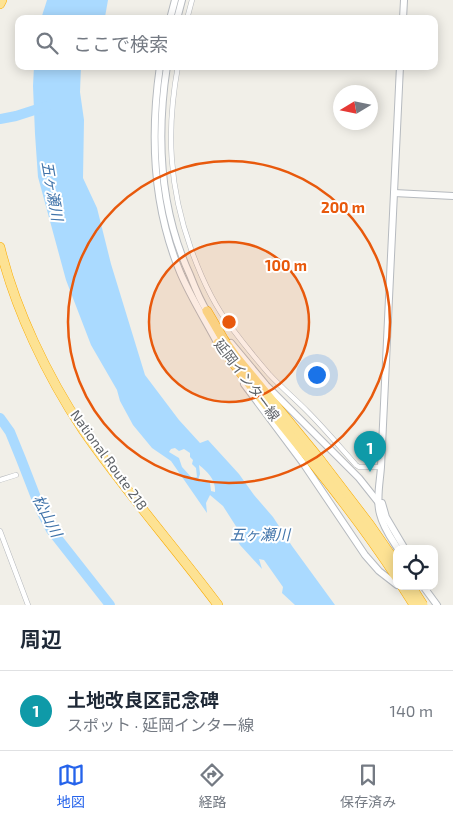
<!DOCTYPE html>
<html lang="ja">
<head>
<meta charset="utf-8">
<style>
	body { margin:0; font-family:"Exo 2","Noto Sans JP",sans-serif; background:#f2f2f3; color:#1f2937 }
	.controls { position:absolute; right:15px; bottom:15px; display:grid; overflow:hidden; border-radius:10px; box-shadow:0 2px 12px #0003 }
	.controls button { width:45px; height:45px; display:grid; place-items:center; padding:0; border:0; border-bottom:1px solid #e0e1e3; background:#fff; color:#1f2937; font:25px sans-serif }
	.compass { position:absolute; left:333px; top:85px; width:45px; height:45px; border-radius:50%; background:#fff; box-shadow:0 2px 12px #0003; rotate:260deg }
	.you { position:absolute; left:316px; top:374px; width:18px; height:18px; margin:-12px; border:4px solid #fff; border-radius:50%; background:#1a73e8; box-shadow:0 0 0 8px #1a73e833 }
	.badge { display:grid; place-items:center; width:32px; height:32px; border-radius:50%; background:#2563eb; color:#fff; font-size:16px; font-weight:700 }
	.pin { position:absolute; translate:-50% -41px; filter:drop-shadow(0 1px 2px #0008) }
	.pin::after { content:''; position:absolute; top:26px; width:18px; height:15px; background:inherit; clip-path:polygon(0 0,100% 0,50% 100%) }
	.list { margin:0; padding:0; list-style:none }
	h2 { display:flex; justify-content:space-between; align-items:center; height:65px; margin:0; padding:0 20px; font-size:21px }
	h2 small { font-size:16px; font-weight:400; color:#747a83 }
	.list li { display:grid; grid-template-columns:32px 1fr auto; gap:15px; align-items:center; box-sizing:border-box; height:80px; padding:0 20px; border-top:1px solid #e0e1e3 }
	.list b { display:block; font-size:19px; white-space:nowrap }
	.list p { margin:0; font-size:16px; white-space:nowrap; color:#747a83 }
	.list em { font-size:16px; font-style:normal; color:#747a83 }
	.icon { flex:none; width:28px; height:28px; fill:none; stroke:currentColor; stroke-width:2; stroke-linecap:round; stroke-linejoin:round }
	.map { position:relative; flex:none; width:453px; height:605px; overflow:hidden }
	.search { position:absolute; background:#fff; box-shadow:0 2px 12px #0003; left:15px; right:15px; top:15px; height:55px; display:flex; align-items:center; gap:12px; box-sizing:border-box; padding:0 18px; border-radius:10px; color:#747a83; font-size:19px }
	.sheet { height:145px; background:#fff }
	nav { display:flex; justify-content:space-around; align-items:center; box-sizing:border-box; height:70px; border-top:1px solid #e0e1e3; background:#fff; font-size:14px; color:#747a83 }
	nav a { display:grid; justify-items:center; gap:2px }
	nav .on { color:#2563eb }
	.map>svg:first-child { display:block }
</style>
</head>
<body>
<div class="map">
<svg width="453" height="605" viewBox="0 0 453 605">
	<rect width="100%" height="100%" fill="#f1efe8"/>
	<g fill="#aadaff" fill-rule="evenodd">
		<path d="M47,0h61l-3,17 -19,2h-45z"/>
		<path d="M34,66h47l-1,26 4,28 -1,58 14,30 14,56 34,111 34,45 21,23 8,-3 31,34 15,21 19,22 19,29 43,59h-40l-13,-12 1,-6 -19,-27 -5,-1 3,10 -22,-24 -4,-7 3,-7 -16,-25 -13,-11 -4,8 1,10 -36,-52 -19,-13 -19,-23 -13,-24 -3,-11 -26,-45 -25,-65 -28,-103 -3,-43 -2,-48zM175,448l4,3 5,-2 6,4v4l3,3 -1,4 4,4 1,9 -5,1 -10,-11 -3,-9 -10,-6 2,-3zM199,465c9,7 17,15 16,27l-4,-1 -1,-8 -6,-2 -3,1 -3,-2 2,-6z"/>
	</g>
	<g fill="none" stroke-linecap="round" stroke-linejoin="round">
		<g stroke="#aadaff" stroke-width="10">
			<path d="M0,119l16,-3 31,-10"/>
			<path d="M0,418l10,14 11,27 21,54 9,17 59,75"/>
		</g>
		<defs>
			<g id="street">
				<path d="M187,19l5,-19"/>
				<path d="M178,66c-12,65 -9,121 13,183 10,28 22,55 40,78 12,16 25,32 38,47 12,13 26,25 38,37 17,17 33,36 49,54l3,2h22"/>
				<path d="M0,480l16,-5"/>
				<path d="M0,531l28,74"/>
			</g>
			<g id="secondary">
				<path d="M170,19l5,-19"/>
				<path d="M177,19l5,-19"/>
				<path d="M403,19l1,-19"/>
				<path d="M160,66c-10,69 -7,141 20,206 11,26 26,49 39,74"/>
				<path d="M167,66c-11,71 -7,144 23,209 5,13 11,27 18,38"/>
				<path d="M394,193l59,3"/>
				<path d="M231,343l35,42 93,93 23,29"/>
				<path d="M244,384l59,79 62,92 14,16 18,14"/>
				<path d="M382,503l4,14 19,32"/>
				<path d="M398,549c-7,-11 -15,-22 -18,-35 -4,-14 0,-32 1,-47l19,-401"/>
				<path d="M423,586l14,19"/>
			</g>
			<g id="highway">
				<path d="M0,4l2,-4"/>
				<path d="M0,247c15,62 47,129 83,183 42,61 91,116 135,175"/>
				<path d="M207,311l17,29 12,17 82,100 52,68 27,39"/>
				<path d="M218,343c59,79 125,152 179,235"/>
			</g>
		</defs>
		<use href="#street" stroke="#b5b8bc" stroke-width="5.5"/>
		<use href="#secondary" stroke="#b6babf" stroke-width="8"/>
		<use href="#highway" stroke="#f9ab00" stroke-width="10"/>
		<use href="#street" stroke="#fff" stroke-width="4.5"/>
		<use href="#secondary" stroke="#fff" stroke-width="6"/>
		<use href="#highway" stroke="#fde293" stroke-width="9"/>
		<defs>
			<g id="highway-bridge">
				<path d="M402,586l12,19"/>
				<path d="M411,586l12,19"/>
			</g>
		</defs>
		<use href="#highway-bridge" stroke="#f9ab00" stroke-width="10" stroke-linecap="butt"/>
		<use href="#highway-bridge" stroke="#fde293" stroke-width="9"/>
	</g>
	<circle cx="229" cy="322" r="80" fill="#e8590c" fill-opacity=".12"/>
	<g fill="none" stroke="#e8590c" stroke-width="2.5">
		<circle cx="229" cy="322" r="80"/>
		<circle cx="229" cy="322" r="161"/>
	</g>
	<g text-anchor="middle" stroke-width="4" stroke-linejoin="round" paint-order="stroke">
		<g font-size="14" fill="#5f6368" stroke="#fff">
			<text transform="translate(247 380) rotate(53)" y="5">延岡インター線</text>
			<text transform="translate(109 460) rotate(54)" y="5">National Route 218</text>
		</g>
		<g font-size="15" font-style="italic" fill="#4174aa" stroke="#fff">
			<text transform="translate(52 191) rotate(80)" y="5">五ヶ瀬川</text>
			<text transform="translate(47 516) rotate(63)" y="5">松山川</text>
			<text x="260" y="540">五ヶ瀬川</text>
		</g>
	</g>
	<circle cx="229" cy="322" r="8" fill="#e8590c" stroke="#fff" stroke-width="2.5"/>
	<g font-size="15" text-anchor="middle" font-weight="bold" fill="#e8590c" stroke="#fff" stroke-width="4" stroke-linejoin="round" paint-order="stroke">
		<text x="343" y="213">200 m</text>
		<text x="286" y="271">100 m</text>
	</g>
</svg>
<div class="controls">
<button><svg class="icon" aria-label="locate" viewBox="0 0 24 24"><circle cx="12" cy="12" r="6"/><path d="M12 2v4M12 18v4M2 12h4M18 12h4"/></svg></button>
</div>
<svg class="compass" viewBox="-18 -18 36 36"><path d="M0-13l5 13h-10z" fill="#e53935"/><path d="M0 13l5-13h-10z" fill="#747a83"/></svg>
<div class="you"></div>
<div class="pin badge" style="left:370px;top:472px;background:#0f9aa8">1</div>
<div class="search"><svg class="icon" aria-label="search" viewBox="0 0 24 24"><circle cx="10" cy="10" r="6"/><path d="M15 15l6 6"/></svg>ここで検索</div>
</div>
<section class="sheet">
<h2>周辺<small></small></h2>
<ul class="list">
<li><span class="badge" style="background:#0f9aa8">1</span><div><b>土地改良区記念碑</b><p>スポット · 延岡インター線</p></div><em>140 m</em></li>
</ul>
</section>
<nav>
<a class="on"><svg class="icon" aria-label="map" viewBox="0 0 24 24"><path d="M3 6l6-2 6 2 6-2v14l-6 2-6-2-6 2zM9 4v14M15 6v14"/></svg>地図</a>
<a><svg class="icon" aria-label="directions" viewBox="0 0 24 24"><path d="M12 3l9 9-9 9-9-9zM9 14v-3h6M13 9l2 2-2 2"/></svg>経路</a>
<a><svg class="icon" aria-label="saved" viewBox="0 0 24 24"><path d="M7 4h10v16l-5-4-5 4z"/></svg>保存済み</a>
</nav>
</body>
</html>
